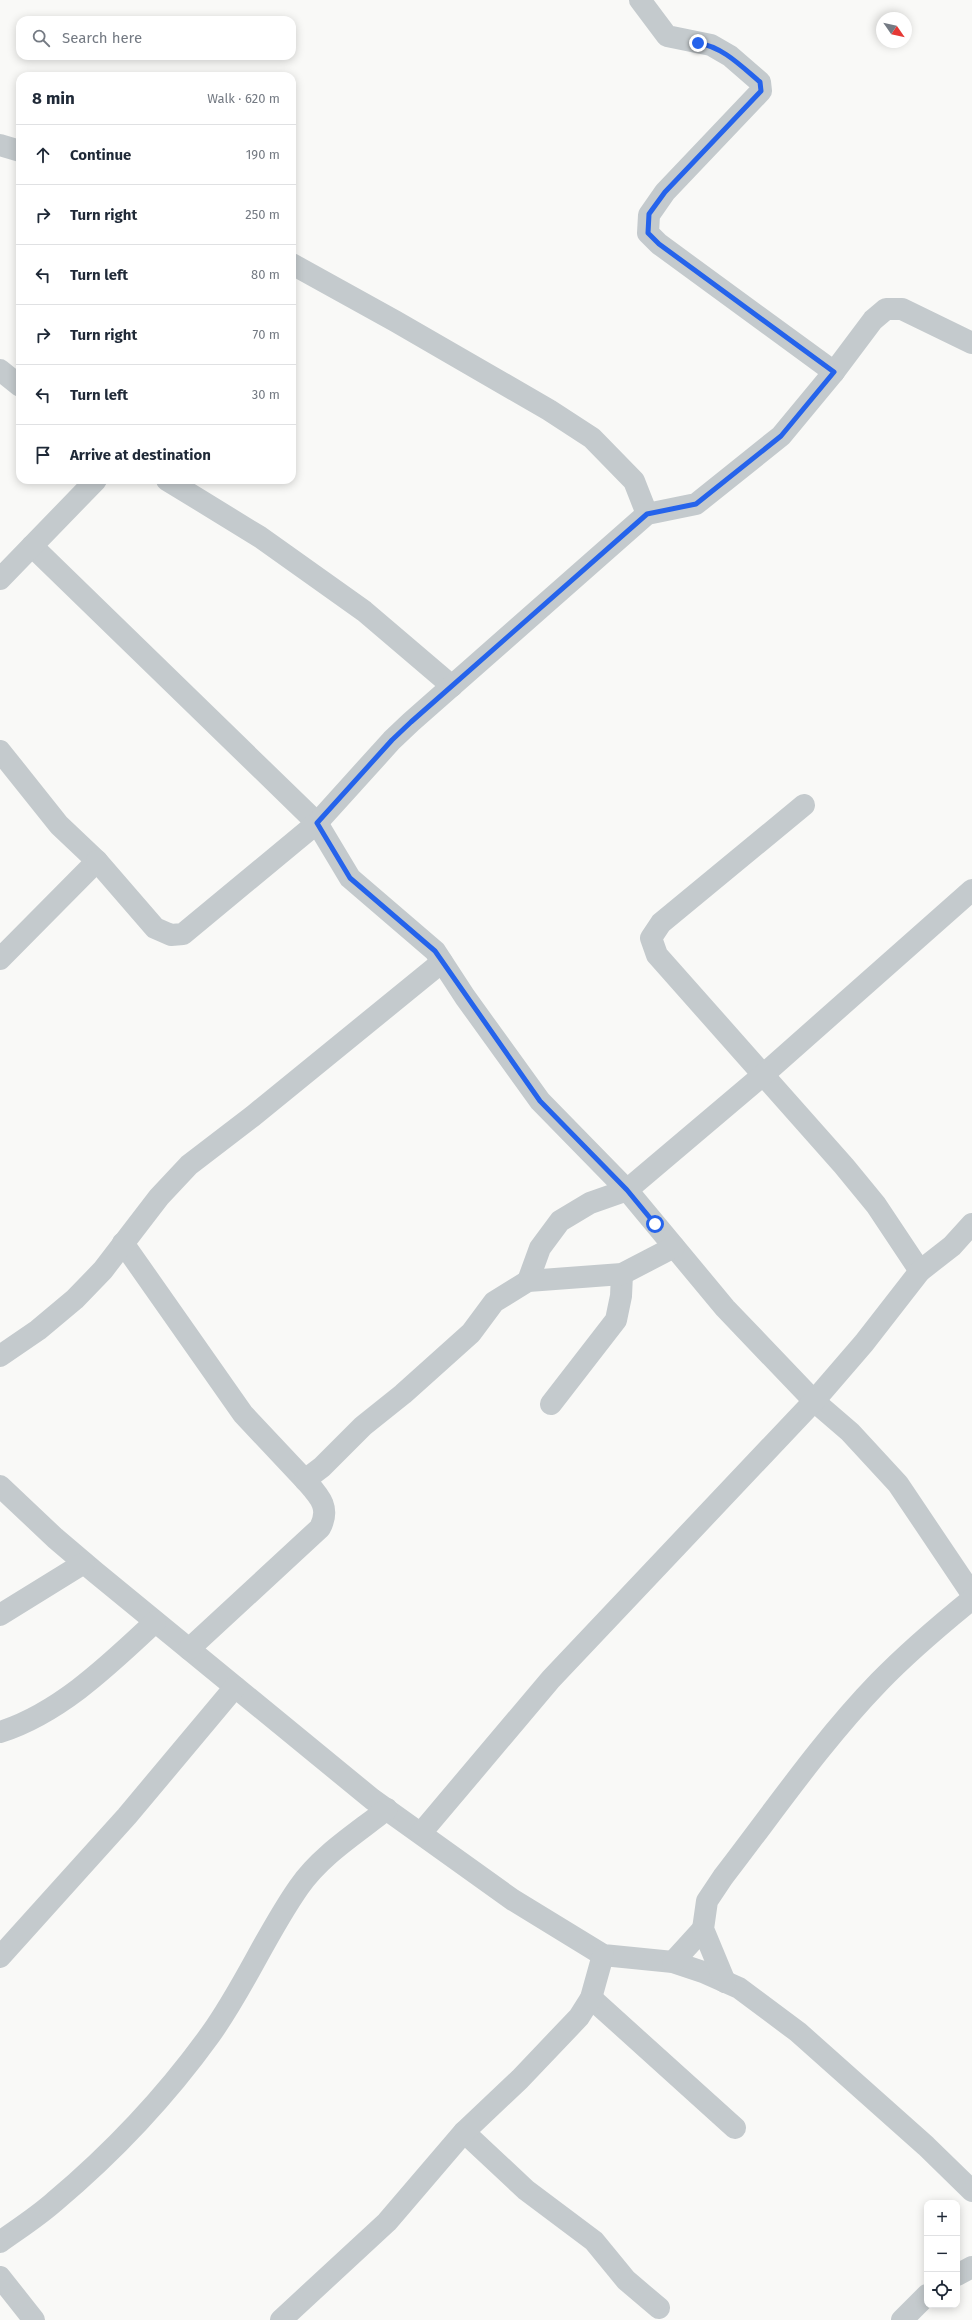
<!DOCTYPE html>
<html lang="en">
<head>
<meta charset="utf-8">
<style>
	body { margin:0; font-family:"Fira Sans",sans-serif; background:#f6f6f7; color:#1f2937 }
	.controls { position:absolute; right:12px; bottom:12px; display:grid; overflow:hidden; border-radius:8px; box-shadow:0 2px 10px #0003 }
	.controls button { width:36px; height:36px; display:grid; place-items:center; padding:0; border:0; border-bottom:1px solid #e0e1e3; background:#fff; color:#1f2937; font:20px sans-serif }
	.compass { position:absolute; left:876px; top:12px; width:36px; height:36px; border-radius:50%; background:#fff; box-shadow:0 2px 10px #0003; rotate:124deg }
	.stop { position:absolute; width:12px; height:12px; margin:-9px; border:3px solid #2563eb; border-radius:50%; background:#fff }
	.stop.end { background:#2563eb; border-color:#fff; box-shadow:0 1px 4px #0008 }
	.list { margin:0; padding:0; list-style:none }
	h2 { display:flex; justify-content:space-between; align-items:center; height:52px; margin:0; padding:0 16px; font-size:17px }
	h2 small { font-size:13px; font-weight:400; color:#747a83 }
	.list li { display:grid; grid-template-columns:26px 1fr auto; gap:12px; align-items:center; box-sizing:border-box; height:60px; padding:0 16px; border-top:1px solid #e0e1e3 }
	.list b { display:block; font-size:15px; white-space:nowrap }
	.list em { font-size:13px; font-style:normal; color:#747a83 }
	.icon { flex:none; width:22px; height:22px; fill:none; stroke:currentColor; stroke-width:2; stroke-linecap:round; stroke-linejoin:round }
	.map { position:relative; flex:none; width:972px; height:2320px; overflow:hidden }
	.search { position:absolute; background:#fff; box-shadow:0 2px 10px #0003; left:16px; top:16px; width:280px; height:44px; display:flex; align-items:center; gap:10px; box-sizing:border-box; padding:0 14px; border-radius:12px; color:#747a83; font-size:15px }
	.panel { position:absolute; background:#fff; box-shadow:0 2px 10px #0003; left:16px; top:72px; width:280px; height:412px; border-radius:12px }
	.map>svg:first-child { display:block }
</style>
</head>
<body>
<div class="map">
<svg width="972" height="2320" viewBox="0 0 972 2320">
	<rect width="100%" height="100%" fill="#f9f9f7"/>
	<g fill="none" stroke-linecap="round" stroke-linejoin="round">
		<g stroke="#c4cacd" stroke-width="22">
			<path d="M640,0l27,36 44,9 19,11 30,26 1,9 -96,101 -16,23 -1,18 11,11 175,128"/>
			<path d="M0,145l20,6"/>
			<path d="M292,264l103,57 154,89 43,28 42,43 13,33"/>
			<path d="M0,370l20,16"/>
			<path d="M167,480l93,57 104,74 88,75"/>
			<path d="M32,546l285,277 33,55 85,73 30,46 75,104 87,89 98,118 89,93 36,31 48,52 74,110"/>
			<path d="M0,579l96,-99"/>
			<path d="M0,751l59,74 38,36 -97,98"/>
			<path d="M804,805l-143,118 -10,15 6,17 187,211 32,39 44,66"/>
			<path d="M97,861l58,67 16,7 12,-1 134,-111 75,-83 19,-18 236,-208 49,-10 85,-68 53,-64 39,-52 13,-11h16l70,34"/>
			<path d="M123,1243l120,171 62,66"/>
			<path d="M528,1281l12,-33 20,-27 30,-18 37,-13 136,-115 209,-185"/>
			<path d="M0,1356l38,-26 37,-31 28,-29 56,-73 30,-32 64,-49 189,-154"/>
			<path d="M551,1404l65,-84 5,-24 1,-22"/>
			<path d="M0,1486l55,52 40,34 277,227 141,101 90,55 70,7 30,10 36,16 59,44 128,114 46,45"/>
			<path d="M0,1615l84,-52"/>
			<path d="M189,1649l131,-121c11,-21 -1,-32 -15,-48l17,-13 41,-41 40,-32 68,-61 23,-31 34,-21 94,-7 52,-27"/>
			<path d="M0,1732c60,-19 110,-68 155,-110"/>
			<path d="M421,1833l130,-154 263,-278 50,-58 56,-72 32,-25 20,-22"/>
			<path d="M0,1957l127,-141 108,-129"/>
			<path d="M673,1962l30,-33"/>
			<path d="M725,1982l-22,-53 4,-28 16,-24c51,-66 98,-135 156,-195 29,-30 61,-57 93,-83"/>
			<path d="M591,1998l144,130"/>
			<path d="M464,2132l62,58 68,51 32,39 33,28"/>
			<path d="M0,2242c18,-13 37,-25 54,-40 57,-48 112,-106 156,-167 34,-47 56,-101 89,-148 22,-32 58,-54 88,-78"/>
			<path d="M957,2275l15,-8"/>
			<path d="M0,2277l34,43"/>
			<path d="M281,2320l106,-98 77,-90 56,-53 59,-62 12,-19 12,-43"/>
			<path d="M902,2320l25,-25"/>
		</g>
	</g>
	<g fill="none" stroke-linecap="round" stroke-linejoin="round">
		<path stroke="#2563eb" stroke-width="5" d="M655,1224l-28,-34 -87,-89 -105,-150 -85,-73 -33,-55 75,-83 19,-18 236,-208 49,-10 85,-68 53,-64 -175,-128 -11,-11 1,-19 16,-22 96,-101 -1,-9c-19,-16 -37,-35 -62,-39"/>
	</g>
</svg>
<div class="controls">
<button>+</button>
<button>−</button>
<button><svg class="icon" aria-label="locate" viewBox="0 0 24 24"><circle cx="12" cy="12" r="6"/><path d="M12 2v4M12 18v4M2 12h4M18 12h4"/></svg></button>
</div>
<svg class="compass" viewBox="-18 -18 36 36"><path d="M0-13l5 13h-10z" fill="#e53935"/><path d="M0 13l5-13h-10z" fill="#747a83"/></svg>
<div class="stop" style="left:655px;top:1224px"></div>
<div class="stop end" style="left:698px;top:43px"></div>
<div class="search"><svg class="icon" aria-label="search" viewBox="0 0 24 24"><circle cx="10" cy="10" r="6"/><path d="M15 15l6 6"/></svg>Search here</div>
<section class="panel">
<h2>8 min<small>Walk · 620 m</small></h2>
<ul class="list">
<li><svg class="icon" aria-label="ahead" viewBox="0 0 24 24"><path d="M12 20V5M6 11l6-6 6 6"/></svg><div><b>Continue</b></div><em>190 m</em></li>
<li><svg class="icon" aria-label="right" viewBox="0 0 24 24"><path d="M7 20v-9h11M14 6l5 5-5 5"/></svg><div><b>Turn right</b></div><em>250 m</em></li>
<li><svg class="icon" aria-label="left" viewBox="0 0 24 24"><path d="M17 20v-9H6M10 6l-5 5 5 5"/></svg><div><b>Turn left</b></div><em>80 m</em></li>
<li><svg class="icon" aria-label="right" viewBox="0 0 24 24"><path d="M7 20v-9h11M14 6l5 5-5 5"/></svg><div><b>Turn right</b></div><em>70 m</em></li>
<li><svg class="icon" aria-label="left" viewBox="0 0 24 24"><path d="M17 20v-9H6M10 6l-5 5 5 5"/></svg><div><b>Turn left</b></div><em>30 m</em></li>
<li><svg class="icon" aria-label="arrive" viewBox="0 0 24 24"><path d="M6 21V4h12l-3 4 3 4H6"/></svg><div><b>Arrive at destination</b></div></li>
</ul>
</section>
</div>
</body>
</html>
